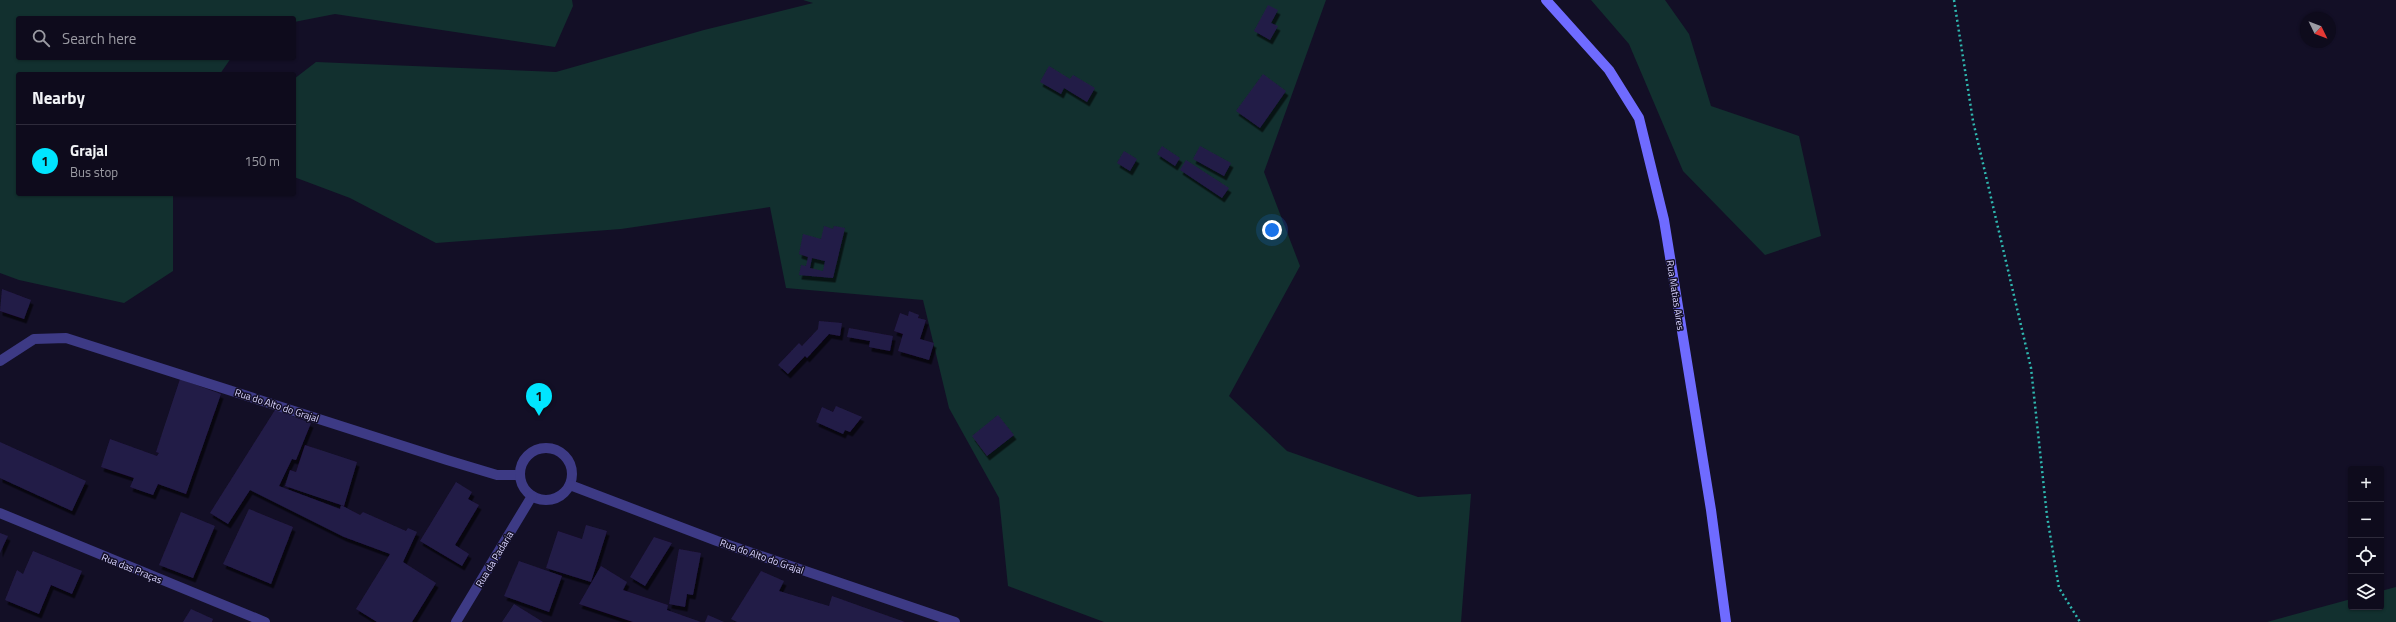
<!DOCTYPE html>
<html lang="en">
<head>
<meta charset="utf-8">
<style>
	body { margin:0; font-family:"Titillium Web",sans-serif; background:#171425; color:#f1f3f6 }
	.controls { position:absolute; right:12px; bottom:12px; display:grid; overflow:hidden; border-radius:4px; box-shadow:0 1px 3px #0004 }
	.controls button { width:36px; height:36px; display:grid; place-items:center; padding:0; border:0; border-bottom:1px solid #2e2b3b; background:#0e0b1c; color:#f1f3f6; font:20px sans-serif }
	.compass { position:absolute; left:2300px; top:12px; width:36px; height:36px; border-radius:50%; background:#0e0b1c; box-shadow:0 1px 3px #0004; rotate:133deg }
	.you { position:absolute; left:1272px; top:230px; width:14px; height:14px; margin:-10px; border:3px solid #fff; border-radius:50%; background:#1a73e8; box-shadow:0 0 0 6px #1a73e833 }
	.badge { display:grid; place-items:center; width:26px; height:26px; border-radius:50%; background:#00e5ff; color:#111; font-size:13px; font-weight:700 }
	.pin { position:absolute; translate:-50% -33px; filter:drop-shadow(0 1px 2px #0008) }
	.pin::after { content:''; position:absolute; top:21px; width:14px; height:12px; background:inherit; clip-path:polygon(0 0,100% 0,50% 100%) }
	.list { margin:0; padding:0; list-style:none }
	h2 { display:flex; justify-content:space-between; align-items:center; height:52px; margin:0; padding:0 16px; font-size:17px }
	h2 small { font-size:13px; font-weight:400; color:#9b9ba3 }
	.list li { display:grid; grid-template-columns:26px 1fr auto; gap:12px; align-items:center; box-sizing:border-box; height:72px; padding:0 16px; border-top:1px solid #2e2b3b }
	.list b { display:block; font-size:15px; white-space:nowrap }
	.list p { margin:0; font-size:13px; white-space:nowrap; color:#9b9ba3 }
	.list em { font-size:13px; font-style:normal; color:#9b9ba3 }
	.icon { flex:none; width:22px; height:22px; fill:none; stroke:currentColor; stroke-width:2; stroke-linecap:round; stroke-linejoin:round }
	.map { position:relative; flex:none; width:2396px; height:622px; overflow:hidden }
	.search { position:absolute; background:#0e0b1c; box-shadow:0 1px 3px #0004; left:16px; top:16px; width:280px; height:44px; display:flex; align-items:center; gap:10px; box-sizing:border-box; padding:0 14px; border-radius:4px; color:#9b9ba3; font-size:15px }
	.panel { position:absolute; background:#0e0b1c; box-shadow:0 1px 3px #0004; left:16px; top:72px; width:280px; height:124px; border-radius:4px }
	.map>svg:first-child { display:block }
</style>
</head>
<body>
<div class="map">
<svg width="2396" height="622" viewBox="0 0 2396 622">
	<defs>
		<filter id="shadow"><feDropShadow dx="2.5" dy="4.5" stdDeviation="0" flood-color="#0009"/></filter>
	</defs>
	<rect width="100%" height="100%" fill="#130f26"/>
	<g fill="#12302f">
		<path d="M0,0h572l1,6 -18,41 -220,-33 -41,8v-4h-276v40h213l-11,16h-202v120h155v77l-49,32 -105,-23 -19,-7z"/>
		<path d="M803,0h523l-62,172 36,94 -71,130 58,55 131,46 53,-3 -10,128h-357l-96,-36 -9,-88 -50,-90 -26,-108 -137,-12 -16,-81 -149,22 -185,14 -86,-45 -56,-21v-98l22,-17 240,10 148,-42 109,-27z"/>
		<path d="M1591,0h74l24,34 22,72 88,30 22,100 -56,19 -82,-84 -54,-127z"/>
		<path d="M2396,587v35h-129l84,-23v8h30v-16z"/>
	</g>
	<g fill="#241b47" fill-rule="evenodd" filter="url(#shadow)">
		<path d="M1268,5l10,5 -7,13 7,3 -8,14 -16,-9z"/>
		<path d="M1049,66l21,13 3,-4 22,13 -8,14 -23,-14 -3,6 -21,-12z"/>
		<path d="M1263,74l23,17 -26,37 -24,-17z"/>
		<path d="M1162,146l18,12 -5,8 -18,-12z"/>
		<path d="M1200,146l31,17 -7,13 -31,-17z"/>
		<path d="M1124,151l13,8 -7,12 -13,-8z"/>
		<path d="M1186,160l43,28 -7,10 -42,-28z"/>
		<path d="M824,226l9,3 1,-3 11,2 -12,50 -34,-3 2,-10 5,1 2,-9 -9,-3 4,-20 18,5zM812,258l13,3 -2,10 -13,-3z"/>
		<path d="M2,289l29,11 -7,19 -24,-8z"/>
		<path d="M909,311l10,4 -1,3 8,2 -6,19 14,4 -5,17 -31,-9 5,-17 -9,-3 6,-18 8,3z"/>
		<path d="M819,321l23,2 -2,13 -11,-2 -22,24 -2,-2 -17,18 -10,-9 21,-22 3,3 16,-17z"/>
		<path d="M849,328l44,8 -3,15 -21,-4 1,-6 -23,-4z"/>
		<path d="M180,379l41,15 -35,100 -28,-10 -5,11 -23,-8 4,-9 -33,-11 9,-28 47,17 2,-3 -3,-1z"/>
		<path d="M836,406l26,11 -12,15 -5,-2 -2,4 -27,-12 6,-15 11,5z"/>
		<path d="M275,410l36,13 -15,37 -4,-1 -13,27 61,23 1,-4 19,10 3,-3 43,19 2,-3 9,4 -14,30 33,21 -24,39h-35l-21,-13 34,-55 -46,-17 -94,-47 -22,34 -18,-11z"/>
		<path d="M998,415l16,20 -27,21 -15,-20z"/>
		<path d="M0,442l86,39 -14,30 -72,-33z"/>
		<path d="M305,445l52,17 -13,44 -59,-20 5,-16 6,2z"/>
		<path d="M456,482l16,10 -4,7 11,6 -24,40 14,9 -7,12 -42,-25z"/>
		<path d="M249,509l44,18 -22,57 -48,-20z"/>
		<path d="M181,512l34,14 -22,52 -34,-13z"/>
		<path d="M586,525l21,6 -16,51 -45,-14 12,-37 24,8z"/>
		<path d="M0,533l8,3 -8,17z"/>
		<path d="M654,537l18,6 -27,43 -15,-9z"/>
		<path d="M679,549l22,4 -8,42 -6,-1 -2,13 -16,-3z"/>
		<path d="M33,551l49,20 -10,23 -21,-9 -12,29 -34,-14 12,-30 6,4z"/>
		<path d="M519,561l43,15 -13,36 -45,-16z"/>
		<path d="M601,566l26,16 -4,8 45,15 -1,5 34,12h-68l-54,-18z"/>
		<path d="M761,571l23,10 -5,10 50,15 3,-10 73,26h-168l-6,-3z"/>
		<path d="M514,604l29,18h-41z"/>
		<path d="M191,609l22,10 -1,3h-29z"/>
		<path d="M708,615l16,7h-19z"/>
	</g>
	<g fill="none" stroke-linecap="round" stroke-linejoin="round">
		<path stroke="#2fb8b0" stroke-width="2.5" stroke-dasharray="2 3" stroke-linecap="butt" d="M1954,0l19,121 58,247 16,148 12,72 21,34"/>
		<g stroke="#3d3a85" stroke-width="10">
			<path d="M0,361l34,-22 32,-1 381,122 50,15h22"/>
			<circle cx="546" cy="474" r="26"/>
			<path d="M570,485l147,56 238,81"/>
			<path d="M0,513l265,109"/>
			<path d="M456,622l76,-126"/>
		</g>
		<path stroke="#6f6bff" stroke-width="10" d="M1546,0l63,70 30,48 25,102 47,290 15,112"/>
	</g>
	<g text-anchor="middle" stroke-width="3" stroke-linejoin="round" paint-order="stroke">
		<g font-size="10" fill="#d9d4ff" stroke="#130f26">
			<text transform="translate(1676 295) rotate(81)" y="4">Rua Matias Aires</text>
			<text transform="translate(277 405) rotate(18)" y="4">Rua do Alto do Grajal</text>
			<text transform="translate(762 556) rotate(19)" y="4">Rua do Alto do Grajal</text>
			<text transform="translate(494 559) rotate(-59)" y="4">Rua da Padaria</text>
			<text transform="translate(132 568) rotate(22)" y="4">Rua das Praças</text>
		</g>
	</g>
</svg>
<div class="controls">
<button>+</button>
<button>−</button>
<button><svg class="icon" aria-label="locate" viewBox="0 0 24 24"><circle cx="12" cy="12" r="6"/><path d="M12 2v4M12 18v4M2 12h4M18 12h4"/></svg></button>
<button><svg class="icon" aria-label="layers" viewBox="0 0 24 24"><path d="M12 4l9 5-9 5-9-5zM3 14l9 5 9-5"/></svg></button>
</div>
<svg class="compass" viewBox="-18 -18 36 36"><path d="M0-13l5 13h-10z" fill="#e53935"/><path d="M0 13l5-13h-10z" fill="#9b9ba3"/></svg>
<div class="you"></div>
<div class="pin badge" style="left:539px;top:416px">1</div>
<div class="search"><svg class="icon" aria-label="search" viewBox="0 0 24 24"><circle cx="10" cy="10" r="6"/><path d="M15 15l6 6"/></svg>Search here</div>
<section class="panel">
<h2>Nearby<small></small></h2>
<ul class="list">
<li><span class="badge">1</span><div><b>Grajal</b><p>Bus stop</p></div><em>150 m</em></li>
</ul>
</section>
</div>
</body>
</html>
